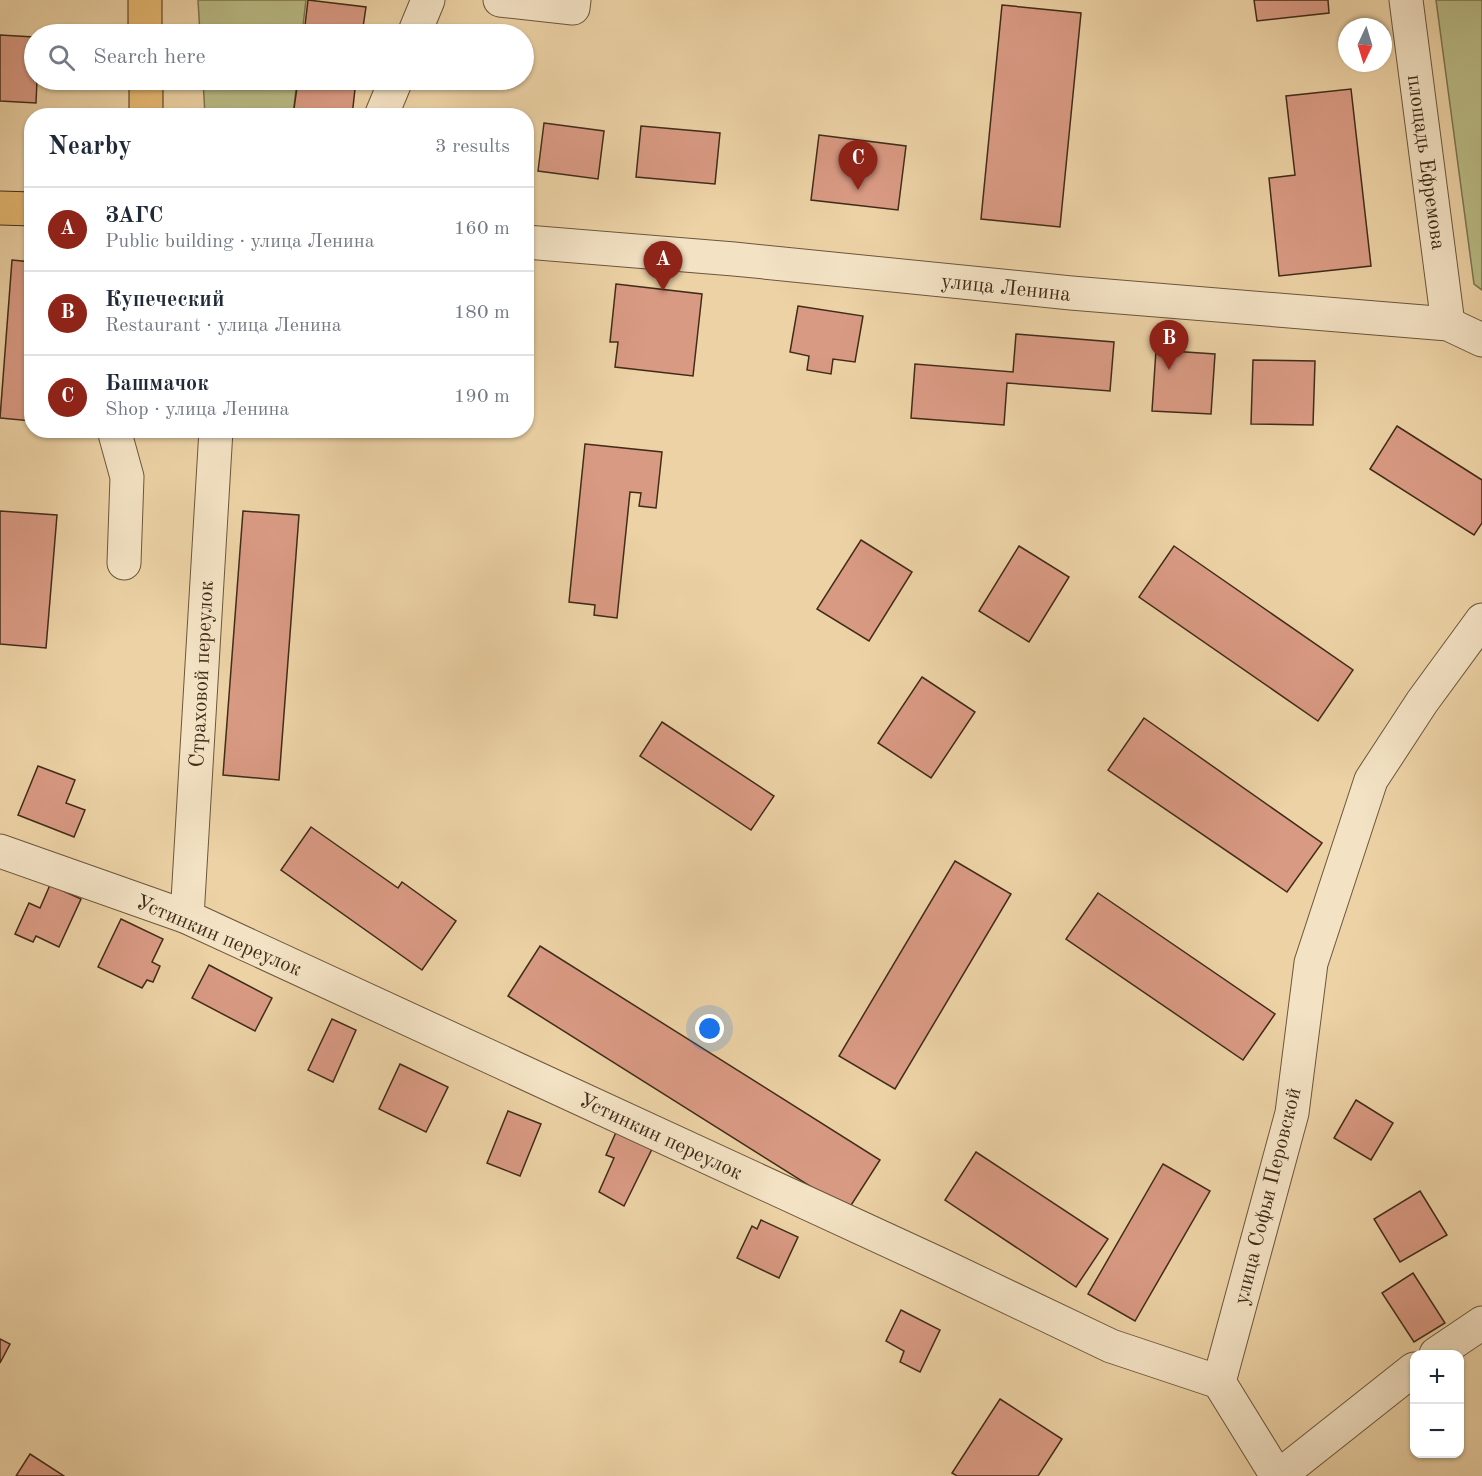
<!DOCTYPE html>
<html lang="en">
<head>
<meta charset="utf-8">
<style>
	body { margin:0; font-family:"Old Standard TT",serif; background:#f6f6f7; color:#1f2937 }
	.controls { position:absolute; right:18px; bottom:18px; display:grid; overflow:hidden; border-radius:12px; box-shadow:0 2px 4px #0004 }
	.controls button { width:54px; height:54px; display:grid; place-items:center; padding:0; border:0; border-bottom:2px solid #e0e1e3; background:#fff; color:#1f2937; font:30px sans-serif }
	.compass { position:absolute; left:1338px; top:18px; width:54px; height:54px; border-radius:50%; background:#fff; box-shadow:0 2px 4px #0004; rotate:184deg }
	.you { position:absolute; left:710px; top:1029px; width:21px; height:21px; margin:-15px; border:4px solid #fff; border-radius:50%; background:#1a73e8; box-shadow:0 0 0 9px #1a73e833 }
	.badge { display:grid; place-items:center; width:39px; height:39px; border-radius:50%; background:#8f2418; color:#fff; font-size:20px; font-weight:700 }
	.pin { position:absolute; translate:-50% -50px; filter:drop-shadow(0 2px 3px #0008) }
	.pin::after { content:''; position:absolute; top:32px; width:21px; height:18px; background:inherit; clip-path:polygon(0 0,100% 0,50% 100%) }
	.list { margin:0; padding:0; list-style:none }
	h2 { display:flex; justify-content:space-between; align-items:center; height:78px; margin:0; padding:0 24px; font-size:26px }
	h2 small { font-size:20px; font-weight:400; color:#747a83 }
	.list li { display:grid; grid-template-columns:39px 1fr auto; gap:18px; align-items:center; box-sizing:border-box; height:84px; padding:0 24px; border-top:2px solid #e0e1e3 }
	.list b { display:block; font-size:22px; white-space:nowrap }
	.list p { margin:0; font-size:20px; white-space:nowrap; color:#747a83 }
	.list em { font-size:20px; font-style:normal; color:#747a83 }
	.icon { flex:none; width:33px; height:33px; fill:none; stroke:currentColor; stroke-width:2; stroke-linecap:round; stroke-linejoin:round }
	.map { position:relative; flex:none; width:1482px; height:1476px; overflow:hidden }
	.search { position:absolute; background:#fff; box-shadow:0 2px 4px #0004; left:24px; top:24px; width:510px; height:66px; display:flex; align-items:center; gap:15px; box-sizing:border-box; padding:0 21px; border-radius:33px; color:#747a83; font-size:22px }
	.panel { position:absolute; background:#fff; box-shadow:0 2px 4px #0004; left:24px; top:108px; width:510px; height:330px; border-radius:24px }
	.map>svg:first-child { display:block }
</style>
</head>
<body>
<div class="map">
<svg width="1482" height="1476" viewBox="0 0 1482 1476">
	<rect width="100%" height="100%" fill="#ecd2a5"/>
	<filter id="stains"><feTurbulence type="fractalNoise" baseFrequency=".00333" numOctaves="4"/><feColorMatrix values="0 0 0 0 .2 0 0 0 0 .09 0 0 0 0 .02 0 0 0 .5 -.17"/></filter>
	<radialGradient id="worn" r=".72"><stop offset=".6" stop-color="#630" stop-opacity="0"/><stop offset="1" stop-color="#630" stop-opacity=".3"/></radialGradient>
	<g fill="#b9bb86" stroke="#7d7450" stroke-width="1.5">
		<path d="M198,0h108l-4,34h-102z"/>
		<path d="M1436,0h46v290l-8,-6z"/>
		<path d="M203,80h94l-4,35h-88z"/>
	</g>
	<g fill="#d99a83" stroke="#412c19" stroke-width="1.5">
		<path d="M308,0l58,7 -4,27h-58z"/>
		<path d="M1254,0h74l1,13 -72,8z"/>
		<path d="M1002,5l79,8 -21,214 -79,-8z"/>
		<path d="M0,35l34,2v43h3l-1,23 -36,-2z"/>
		<path d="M298,80h58l-4,36h-59z"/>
		<path d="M1351,89l20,177 -92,10 -10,-98 26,-3 -9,-79z"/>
		<path d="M401,110l102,4 -102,2z"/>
		<path d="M544,123l60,8 -6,48 -60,-8z"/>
		<path d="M641,126l79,7 -5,51 -79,-7z"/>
		<path d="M819,135l87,11 -8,64 -87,-10z"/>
		<path d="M12,260l20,2v159l-32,-3z"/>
		<path d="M616,284l86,10 -9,82 -78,-9 3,-25h-8z"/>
		<path d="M798,306l65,10 -8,46 -22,-3 -2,15 -24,-4 2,-14 -19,-4z"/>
		<path d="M1016,334l98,8 -4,49 -103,-8 -3,42 -93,-7 4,-54 98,8z"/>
		<path d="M1156,350l59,4 -4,60 -59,-3z"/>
		<path d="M1253,360l62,1 -2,64 -62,-1z"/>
		<path d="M1397,426l85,54v43l-8,12 -104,-66z"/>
		<path d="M585,444l77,8 -6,56 -17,-2 2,-13 -11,-1 -13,126 -23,-3 1,-10 -26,-3z"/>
		<path d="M0,511l57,4 -11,133 -46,-4z"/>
		<path d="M243,511l56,4 -20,265 -56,-5z"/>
		<path d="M861,540l51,32 -43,69 -52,-32z"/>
		<path d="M1019,546l50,31 -40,65 -50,-31z"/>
		<path d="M1174,546l179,124 -35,51 -179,-124z"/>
		<path d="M922,677l53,35 -44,66 -53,-35z"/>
		<path d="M1144,718l178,125 -35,49 -179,-122z"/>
		<path d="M662,722l112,74 -23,34 -111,-74z"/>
		<path d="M38,766l37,14 -9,23 19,7 -11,27 -56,-22z"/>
		<path d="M311,827l87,61 4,-6 54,39 -34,49 -141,-100z"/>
		<path d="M955,861l56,33 -116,195 -56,-33z"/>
		<path d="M50,885l31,14 -22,48 -23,-11 -3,6 -18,-8 14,-31 11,5z"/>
		<path d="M1098,893l177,121 -32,46 -177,-121z"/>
		<path d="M121,919l42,20 -11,23 8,4 -7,16 -6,-2 -5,8 -44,-21z"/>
		<path d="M540,946l340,214 -32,50 -340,-214z"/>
		<path d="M209,965l63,33 -17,33 -63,-33z"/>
		<path d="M332,1019l24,11 -23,52 -25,-12z"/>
		<path d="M400,1064l48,23 -22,45 -47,-23z"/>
		<path d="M1356,1100l37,23 -22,37 -37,-22z"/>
		<path d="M508,1111l33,13 -21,52 -33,-13z"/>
		<path d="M617,1130l36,17 -29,59 -25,-14 15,-34 -8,-3z"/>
		<path d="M976,1152l132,87 -32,48 -131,-87z"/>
		<path d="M1163,1164l47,27 -75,130 -47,-27z"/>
		<path d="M1420,1191l27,44 -47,27 -26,-43z"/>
		<path d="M761,1220l37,17 -19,41 -42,-20 15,-32 5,3z"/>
		<path d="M1413,1273l32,50 -31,19 -32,-49z"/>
		<path d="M901,1310l39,20 -20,42 -20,-10 4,-11 -18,-10z"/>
		<path d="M0,1339l10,5 -10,19z"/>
		<path d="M1000,1399l62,40 -24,37h-81l-5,-3z"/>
		<path d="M30,1454l34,22h-48z"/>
	</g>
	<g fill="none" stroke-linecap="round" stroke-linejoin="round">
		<defs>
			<g id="minor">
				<path d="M500,0l73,8 1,-8"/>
				<path d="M1406,0l42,324"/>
				<path d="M414,34l14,-34"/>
				<path d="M381,116l15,-36"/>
				<path d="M526,242l208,17 337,34 377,31 34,16"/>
				<path d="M114,430l13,47 -3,86"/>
				<path d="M0,851l187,66 752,347 172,82 108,36 58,94"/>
				<path d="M187,917l29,-487"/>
				<path d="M1436,1354l46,-31"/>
				<path d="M1219,1382l73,-269 19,-150 60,-183 51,-78 60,-82"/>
				<path d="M1279,1476l135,-107"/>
			</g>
			<g id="major">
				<path d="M145,0v34"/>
				<path d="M146,80v36"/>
				<path d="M0,208l32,1"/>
			</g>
		</defs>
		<use href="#minor" stroke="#6c563c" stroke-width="35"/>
		<use href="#major" stroke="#412c19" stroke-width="35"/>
		<use href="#minor" stroke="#f3e2c4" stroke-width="33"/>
		<use href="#major" stroke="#e6b972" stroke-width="33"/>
	</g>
	<g text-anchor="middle" stroke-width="4.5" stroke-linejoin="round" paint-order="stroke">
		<g font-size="21" fill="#412c19" stroke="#f3e2c4">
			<text transform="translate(1427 162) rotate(82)" y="7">площадь Ефремова</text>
			<text transform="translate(1006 287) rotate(6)" y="7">улица Ленина</text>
			<text transform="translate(201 674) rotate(-87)" y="7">Страховой переулок</text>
			<text transform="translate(219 935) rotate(23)" y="7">Устинкин переулок</text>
			<text transform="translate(661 1136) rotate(25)" y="7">Устинкин переулок</text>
			<text transform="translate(1267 1196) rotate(-76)" y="7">улица Софьи Перовской</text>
		</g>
	</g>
	<rect width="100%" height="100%" filter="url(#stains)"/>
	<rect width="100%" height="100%" fill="url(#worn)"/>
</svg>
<div class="controls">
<button>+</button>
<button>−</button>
</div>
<svg class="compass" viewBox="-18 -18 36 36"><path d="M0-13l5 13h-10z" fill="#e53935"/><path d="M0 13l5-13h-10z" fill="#747a83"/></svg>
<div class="you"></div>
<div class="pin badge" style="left:663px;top:291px">A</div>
<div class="pin badge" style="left:1169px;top:370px">B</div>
<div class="pin badge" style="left:858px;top:190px">C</div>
<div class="search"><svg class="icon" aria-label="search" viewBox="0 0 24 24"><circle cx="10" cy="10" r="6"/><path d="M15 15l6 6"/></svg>Search here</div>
<section class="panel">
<h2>Nearby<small>3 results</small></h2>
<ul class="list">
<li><span class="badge">A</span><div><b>ЗАГС</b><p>Public building · улица Ленина</p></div><em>160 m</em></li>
<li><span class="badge">B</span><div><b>Купеческий</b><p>Restaurant · улица Ленина</p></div><em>180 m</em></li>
<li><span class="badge">C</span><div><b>Башмачок</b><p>Shop · улица Ленина</p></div><em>190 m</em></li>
</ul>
</section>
</div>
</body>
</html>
